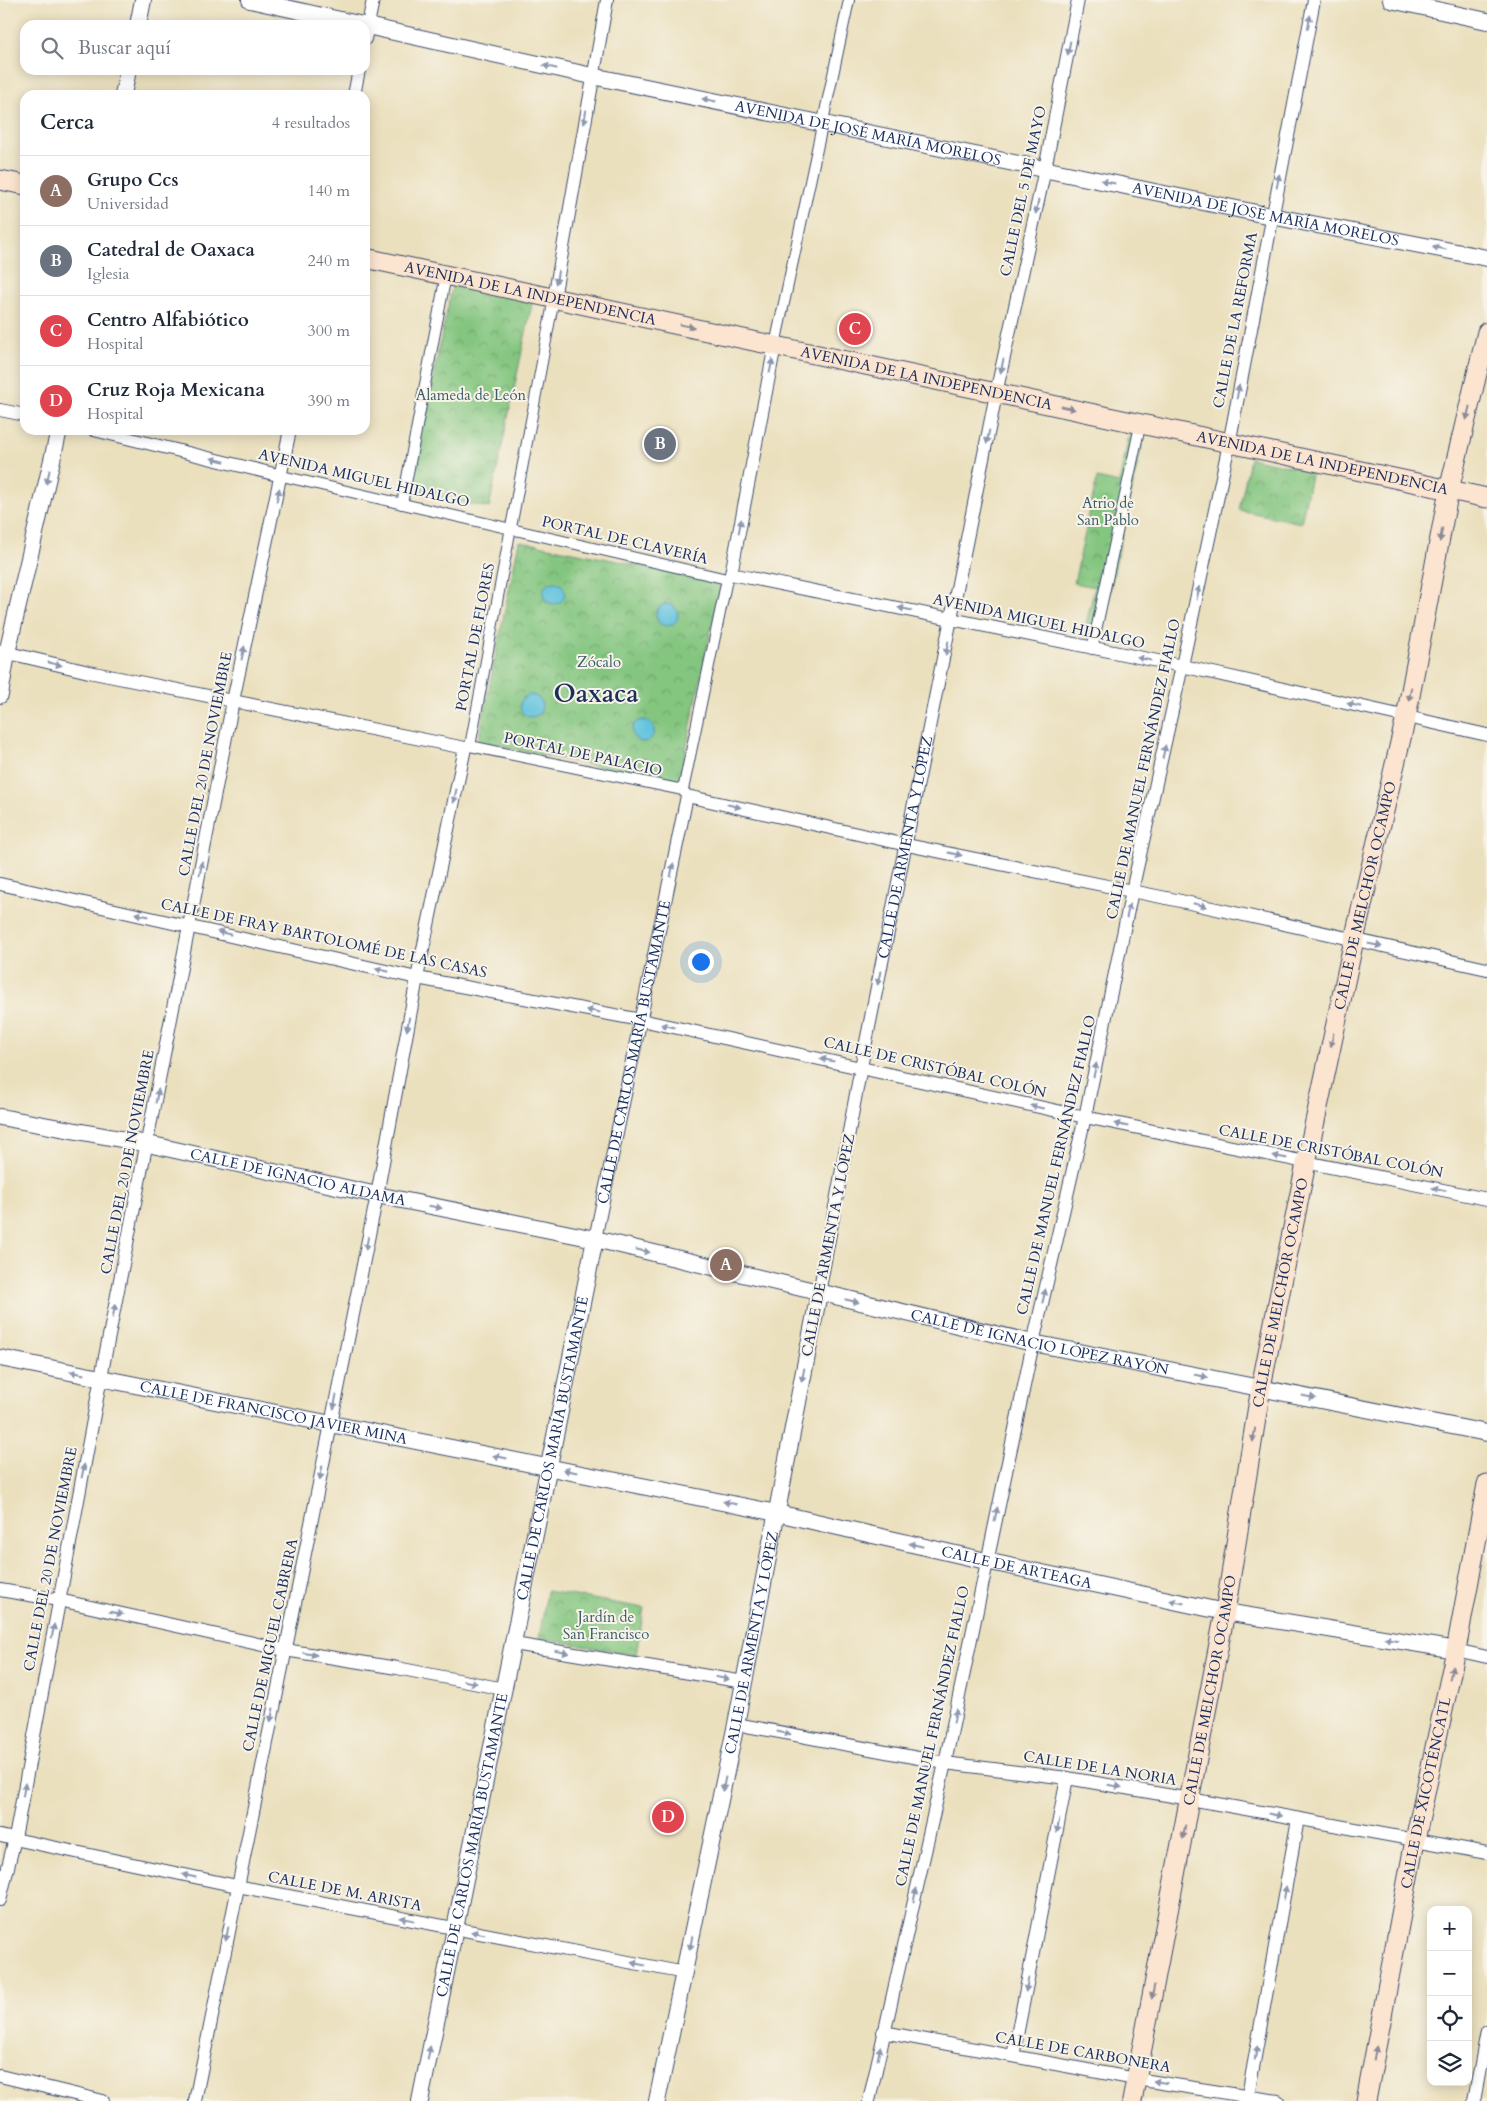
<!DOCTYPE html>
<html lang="es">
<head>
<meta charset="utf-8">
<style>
	body { margin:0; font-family:Cardo,serif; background:#f6f6f7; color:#1f2937 }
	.controls { position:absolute; right:15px; bottom:15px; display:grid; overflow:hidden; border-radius:10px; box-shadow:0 2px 12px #0003 }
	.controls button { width:45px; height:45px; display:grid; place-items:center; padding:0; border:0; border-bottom:1px solid #e0e1e3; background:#fff; color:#1f2937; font:25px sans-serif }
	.you { position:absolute; left:700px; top:961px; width:18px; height:18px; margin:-12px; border:4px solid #fff; border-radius:50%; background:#1a73e8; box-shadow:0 0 0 8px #1a73e833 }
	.badge { display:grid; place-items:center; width:32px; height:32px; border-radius:50%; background:#1f6fb2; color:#fff; font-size:16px; font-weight:700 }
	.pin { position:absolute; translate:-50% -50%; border:2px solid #fff; box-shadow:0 1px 5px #0006 }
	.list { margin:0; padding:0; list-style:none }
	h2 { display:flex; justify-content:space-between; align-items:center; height:65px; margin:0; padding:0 20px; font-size:21px }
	h2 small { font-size:16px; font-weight:400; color:#747a83 }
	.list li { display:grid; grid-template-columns:32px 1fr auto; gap:15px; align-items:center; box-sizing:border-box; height:70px; padding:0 20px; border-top:1px solid #e0e1e3 }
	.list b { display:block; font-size:19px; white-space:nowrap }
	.list p { margin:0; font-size:16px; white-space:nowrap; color:#747a83 }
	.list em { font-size:16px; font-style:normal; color:#747a83 }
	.icon { flex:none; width:28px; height:28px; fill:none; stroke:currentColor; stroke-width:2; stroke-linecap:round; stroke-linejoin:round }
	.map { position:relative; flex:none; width:1487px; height:2101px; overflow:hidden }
	.search { position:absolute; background:#fff; box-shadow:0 2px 12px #0003; left:20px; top:20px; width:350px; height:55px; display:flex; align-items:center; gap:12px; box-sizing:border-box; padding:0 18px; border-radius:15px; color:#747a83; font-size:19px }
	.panel { position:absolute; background:#fff; box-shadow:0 2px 12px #0003; left:20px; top:90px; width:350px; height:345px; border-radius:15px }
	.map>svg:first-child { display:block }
</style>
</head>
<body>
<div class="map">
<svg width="1487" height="2101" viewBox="0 0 1487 2101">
	<defs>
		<pattern id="park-crowns" width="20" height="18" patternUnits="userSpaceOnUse" patternTransform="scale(1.25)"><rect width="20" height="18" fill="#84c680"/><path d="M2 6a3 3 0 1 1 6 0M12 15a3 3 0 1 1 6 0" fill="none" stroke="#6ba16c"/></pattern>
	</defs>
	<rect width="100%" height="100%" fill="#f7f3e8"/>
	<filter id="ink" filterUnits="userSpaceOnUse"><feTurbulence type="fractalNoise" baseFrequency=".02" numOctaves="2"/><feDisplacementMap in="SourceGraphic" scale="10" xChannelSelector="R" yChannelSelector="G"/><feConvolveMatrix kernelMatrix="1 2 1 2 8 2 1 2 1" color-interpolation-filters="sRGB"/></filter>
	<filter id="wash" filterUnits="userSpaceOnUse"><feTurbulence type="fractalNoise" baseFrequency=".0096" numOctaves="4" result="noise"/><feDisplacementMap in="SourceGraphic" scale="20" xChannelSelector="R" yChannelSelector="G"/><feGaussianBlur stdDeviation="1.12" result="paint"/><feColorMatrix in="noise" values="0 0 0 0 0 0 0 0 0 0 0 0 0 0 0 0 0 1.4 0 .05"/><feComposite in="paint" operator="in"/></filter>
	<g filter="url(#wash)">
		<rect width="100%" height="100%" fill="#ebe0be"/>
		<g fill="url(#park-crowns)" stroke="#507a6f">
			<path d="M453,282l80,17 -44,209 -80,-17z"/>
			<path d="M1130,431l14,4 -45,205 -16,-4 12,-49 -21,-4 23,-105 22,5z"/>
			<path d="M1250,458l62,13 -11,52 -62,-13z"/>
			<path d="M519,541l202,41 -42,201 -201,-41z"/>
			<path d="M547,1591l97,17 -8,47 -97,-17z"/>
		</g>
		<g fill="#60c2de" stroke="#3e789e">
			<circle cx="554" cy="593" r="11"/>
			<circle cx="667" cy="615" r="11"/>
			<circle cx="531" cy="706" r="11"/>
			<circle cx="643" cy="731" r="11"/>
		</g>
	</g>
	<g filter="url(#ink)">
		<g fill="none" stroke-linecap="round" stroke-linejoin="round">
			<defs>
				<g id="pedestrian">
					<path d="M775,345l74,-345"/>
					<path d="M282,476l445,103 4,-5"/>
					<path d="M402,504l44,-229"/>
					<path d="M1092,649l49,-228"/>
					<path d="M470,746l213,44 4,6"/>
					<path d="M465,748l5,-2 84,-448"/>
					<path d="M683,790l44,-211"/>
				</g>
				<g id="minor">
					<path d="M365,39l8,-39"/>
					<path d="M354,95l5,-25"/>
					<path d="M554,298l53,-298"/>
					<path d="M775,345l-44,229 451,92 305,69"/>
					<path d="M0,410l25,5"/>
					<path d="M94,430l188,46"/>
					<path d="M0,651l89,21 376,76 -48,230 -40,217 -182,906"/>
					<path d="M0,884l417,94 224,42 444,97 402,82"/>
					<path id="s1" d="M595,1239l92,-443 220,49 269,55 311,69"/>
					<path id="s2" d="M819,1293l42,-226 136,-678 48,-220 33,-169"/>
					<path d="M0,1590l59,10 226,50 112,18 107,21"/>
					<path d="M514,1644l230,38"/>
					<path d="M1456,1650l31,7"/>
					<path d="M736,1724l209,39 122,15 123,21 297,54"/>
					<path d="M0,1836l237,50 448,87"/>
					<path d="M0,1900l15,-62 86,-461 132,-676 57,-271"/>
					<path d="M883,2032l253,47 142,22"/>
					<path d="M1013,2056l54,-278"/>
					<path d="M0,2076l103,25"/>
					<path d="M869,2101l76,-338 88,-420 52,-226 47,-226 50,-225 48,-227 84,-439"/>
					<path d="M1247,2101l51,-282"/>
					<path d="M1474,2101l13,-70"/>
				</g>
				<g id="tertiary">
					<path id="s3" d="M250,0l342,76 679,140 216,42"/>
					<path d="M1391,0l96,21"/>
					<path d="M138,25l5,-25"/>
					<path d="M123,95l5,-25"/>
					<path d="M0,695l7,-42 52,-223"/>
					<path id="s4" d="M0,1117l148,27 229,51 218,44 438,104 454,90"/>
					<path id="s5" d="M0,1358l777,155 209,48 239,51 231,38"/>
					<path id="s6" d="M420,2101l175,-862"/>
					<path id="s7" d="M657,2101l79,-377 83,-431"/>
				</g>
				<g id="secondary">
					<path d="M0,180l25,5"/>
					<path id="s8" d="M365,258l1122,240"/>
					<path id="s9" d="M1132,2101l93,-489 36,-225 45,-224 48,-223 52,-223 43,-227 38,-158"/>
					<path id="s10" d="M1366,2101l49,-261 41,-190 31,-166"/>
				</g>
			</defs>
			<use href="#pedestrian" stroke="#3a4a6c" stroke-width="12"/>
			<use href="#minor" stroke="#3a4a6c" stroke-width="14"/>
			<use href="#tertiary" stroke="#3a4a6c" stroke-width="18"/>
			<use href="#secondary" stroke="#3a4a6c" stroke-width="21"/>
			<use href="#pedestrian" stroke="#fff" stroke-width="10"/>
			<use href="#minor" stroke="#fff" stroke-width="12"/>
			<use href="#tertiary" stroke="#fff" stroke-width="16"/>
			<use href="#secondary" stroke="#fce5d0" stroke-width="19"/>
		</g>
		<defs><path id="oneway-solid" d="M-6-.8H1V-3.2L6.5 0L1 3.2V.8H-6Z" transform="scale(1.25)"/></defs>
		<g fill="#8d97ae">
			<use href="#oneway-solid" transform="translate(1309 22) rotate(-79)"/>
			<use href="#oneway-solid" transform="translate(1069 48) rotate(101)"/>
			<use href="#oneway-solid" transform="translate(550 67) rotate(-167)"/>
			<use href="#oneway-solid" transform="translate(709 100) rotate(-169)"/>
			<use href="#oneway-solid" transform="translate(585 117) rotate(100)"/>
			<use href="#oneway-solid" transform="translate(1278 181) rotate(-79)"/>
			<use href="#oneway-solid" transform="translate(1108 182) rotate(-168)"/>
			<use href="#oneway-solid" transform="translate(1037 207) rotate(102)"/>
			<use href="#oneway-solid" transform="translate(1439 248) rotate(-169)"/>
			<use href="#oneway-solid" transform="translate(557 277) rotate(100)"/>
			<use href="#oneway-solid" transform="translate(771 366) rotate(-79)"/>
			<use href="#oneway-solid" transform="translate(1002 366) rotate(102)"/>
			<use href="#oneway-solid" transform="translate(1238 392) rotate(-79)"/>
			<use href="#oneway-solid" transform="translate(988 437) rotate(101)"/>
			<use href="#oneway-solid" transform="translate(218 460) rotate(-166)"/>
			<use href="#oneway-solid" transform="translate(48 477) rotate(103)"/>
			<use href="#oneway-solid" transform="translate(278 495) rotate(-78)"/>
			<use href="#oneway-solid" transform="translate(740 526) rotate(-79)"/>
			<use href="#oneway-solid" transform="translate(1198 593) rotate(-78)"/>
			<use href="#oneway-solid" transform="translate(905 609) rotate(-169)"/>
			<use href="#oneway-solid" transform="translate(947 648) rotate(101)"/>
			<use href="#oneway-solid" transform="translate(243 653) rotate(-78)"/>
			<use href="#oneway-solid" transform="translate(1144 659) rotate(-169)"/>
			<use href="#oneway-solid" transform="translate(55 664) rotate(13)"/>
			<use href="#oneway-solid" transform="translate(1354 705) rotate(-167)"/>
			<use href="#oneway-solid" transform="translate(1164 752) rotate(-78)"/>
			<use href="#oneway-solid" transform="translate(455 796) rotate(102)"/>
			<use href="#oneway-solid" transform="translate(734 806) rotate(13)"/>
			<use href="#oneway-solid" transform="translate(955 854) rotate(12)"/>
			<use href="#oneway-solid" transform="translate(201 868) rotate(-79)"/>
			<use href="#oneway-solid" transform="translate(672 870) rotate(-79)"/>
			<use href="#oneway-solid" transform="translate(1200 905) rotate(13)"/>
			<use href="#oneway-solid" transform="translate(1128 911) rotate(-78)"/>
			<use href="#oneway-solid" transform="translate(142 915) rotate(-168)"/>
			<use href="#oneway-solid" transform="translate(224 933) rotate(-167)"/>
			<use href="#oneway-solid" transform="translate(1375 945) rotate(12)"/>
			<use href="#oneway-solid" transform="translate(382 970) rotate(-167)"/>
			<use href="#oneway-solid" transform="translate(879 978) rotate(102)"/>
			<use href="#oneway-solid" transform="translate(593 1011) rotate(-169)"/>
			<use href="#oneway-solid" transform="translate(408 1024) rotate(100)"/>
			<use href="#oneway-solid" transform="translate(668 1026) rotate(-168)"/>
			<use href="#oneway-solid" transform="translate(827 1060) rotate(-168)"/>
			<use href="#oneway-solid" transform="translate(1095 1070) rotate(-78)"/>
			<use href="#oneway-solid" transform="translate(157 1096) rotate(-79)"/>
			<use href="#oneway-solid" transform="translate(1037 1107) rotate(-167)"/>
			<use href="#oneway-solid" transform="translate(1121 1125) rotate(-168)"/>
			<use href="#oneway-solid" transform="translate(1280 1157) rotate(-168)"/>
			<use href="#oneway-solid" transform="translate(1439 1189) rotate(-169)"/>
			<use href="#oneway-solid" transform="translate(435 1207) rotate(11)"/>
			<use href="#oneway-solid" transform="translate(367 1243) rotate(101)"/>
			<use href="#oneway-solid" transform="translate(643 1251) rotate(13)"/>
			<use href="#oneway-solid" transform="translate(1044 1296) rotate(-77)"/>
			<use href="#oneway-solid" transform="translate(852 1301) rotate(13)"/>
			<use href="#oneway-solid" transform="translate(114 1311) rotate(-79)"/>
			<use href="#oneway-solid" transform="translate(77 1373) rotate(-169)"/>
			<use href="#oneway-solid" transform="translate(803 1375) rotate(101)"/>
			<use href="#oneway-solid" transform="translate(1201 1376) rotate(11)"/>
			<use href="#oneway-solid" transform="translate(1309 1397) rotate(11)"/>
			<use href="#oneway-solid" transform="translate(335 1402) rotate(101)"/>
			<use href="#oneway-solid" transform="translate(500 1457) rotate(-169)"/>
			<use href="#oneway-solid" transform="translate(83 1471) rotate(-79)"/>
			<use href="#oneway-solid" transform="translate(570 1471) rotate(-168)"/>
			<use href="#oneway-solid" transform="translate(321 1473) rotate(101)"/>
			<use href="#oneway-solid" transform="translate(730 1503) rotate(-168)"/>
			<use href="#oneway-solid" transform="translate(996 1514) rotate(-78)"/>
			<use href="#oneway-solid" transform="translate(916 1545) rotate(-167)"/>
			<use href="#oneway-solid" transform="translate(1177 1602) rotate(-168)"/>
			<use href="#oneway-solid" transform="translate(116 1613) rotate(12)"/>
			<use href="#oneway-solid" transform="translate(53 1631) rotate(-80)"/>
			<use href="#oneway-solid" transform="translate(1391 1639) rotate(-171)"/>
			<use href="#oneway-solid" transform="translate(562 1652) rotate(10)"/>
			<use href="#oneway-solid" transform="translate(310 1654) rotate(9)"/>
			<use href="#oneway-solid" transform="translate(722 1678) rotate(10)"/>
			<use href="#oneway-solid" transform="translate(470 1682) rotate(11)"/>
			<use href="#oneway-solid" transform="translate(272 1715) rotate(102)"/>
			<use href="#oneway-solid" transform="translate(955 1716) rotate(-78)"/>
			<use href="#oneway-solid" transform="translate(784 1733) rotate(11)"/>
			<use href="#oneway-solid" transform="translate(724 1784) rotate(102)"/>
			<use href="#oneway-solid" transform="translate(1115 1786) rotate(10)"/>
			<use href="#oneway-solid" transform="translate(24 1790) rotate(-80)"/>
			<use href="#oneway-solid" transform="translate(1275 1815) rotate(11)"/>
			<use href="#oneway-solid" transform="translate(1058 1826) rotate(101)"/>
			<use href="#oneway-solid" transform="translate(189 1876) rotate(-168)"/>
			<use href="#oneway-solid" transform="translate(1285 1893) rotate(-80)"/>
			<use href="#oneway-solid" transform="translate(915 1895) rotate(-77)"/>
			<use href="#oneway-solid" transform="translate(407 1919) rotate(-169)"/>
			<use href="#oneway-solid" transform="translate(478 1933) rotate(-169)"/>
			<use href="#oneway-solid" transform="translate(227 1934) rotate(101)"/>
			<use href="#oneway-solid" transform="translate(691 1943) rotate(101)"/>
			<use href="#oneway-solid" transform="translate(638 1964) rotate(-169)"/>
			<use href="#oneway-solid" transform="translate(1027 1985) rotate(101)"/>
			<use href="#oneway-solid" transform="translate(429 2053) rotate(-80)"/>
			<use href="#oneway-solid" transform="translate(879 2053) rotate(-78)"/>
			<use href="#oneway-solid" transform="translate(1256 2053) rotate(-80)"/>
			<use href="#oneway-solid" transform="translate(1160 2082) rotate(-171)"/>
		</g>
		<g fill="#8c8a97">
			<use href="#oneway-solid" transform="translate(687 326) rotate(12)"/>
			<use href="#oneway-solid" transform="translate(1068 408) rotate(12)"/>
			<use href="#oneway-solid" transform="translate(1468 413) rotate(103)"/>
			<use href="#oneway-solid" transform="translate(1441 535) rotate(101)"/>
			<use href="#oneway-solid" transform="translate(1410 694) rotate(101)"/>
			<use href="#oneway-solid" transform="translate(1332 1040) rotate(102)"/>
			<use href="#oneway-solid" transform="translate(1254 1435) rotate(99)"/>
			<use href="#oneway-solid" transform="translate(1451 1673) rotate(-78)"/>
			<use href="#oneway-solid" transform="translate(1184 1832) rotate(101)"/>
			<use href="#oneway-solid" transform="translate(1153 1992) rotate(101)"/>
			<use href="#oneway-solid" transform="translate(1375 2053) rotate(-79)"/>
		</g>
	</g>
	<g text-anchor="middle" stroke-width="4" stroke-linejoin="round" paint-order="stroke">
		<g font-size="15" fill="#1b2f5e" stroke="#f7f3e8">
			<text dy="5" stroke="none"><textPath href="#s3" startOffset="632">AVENIDA DE JOSÉ MARÍA MORELOS</textPath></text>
			<text transform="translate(1023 191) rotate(-78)" y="5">CALLE DEL 5 DE MAYO</text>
			<text dy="5" stroke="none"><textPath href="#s3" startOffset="1038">AVENIDA DE JOSÉ MARÍA MORELOS</textPath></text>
			<text dy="5" stroke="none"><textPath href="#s8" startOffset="169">AVENIDA DE LA INDEPENDENCIA</textPath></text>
			<text transform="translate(1235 320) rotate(-79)" y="5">CALLE DE LA REFORMA</text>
			<text dy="5" stroke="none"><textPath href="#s8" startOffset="574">AVENIDA DE LA INDEPENDENCIA</textPath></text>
			<text dy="5" stroke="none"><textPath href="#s8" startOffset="979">AVENIDA DE LA INDEPENDENCIA</textPath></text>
			<text transform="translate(364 478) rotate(13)" y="5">AVENIDA MIGUEL HIDALGO</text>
			<text transform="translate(625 540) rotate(13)" y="5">PORTAL DE CLAVERÍA</text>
			<text transform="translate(1039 621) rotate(12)" y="5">AVENIDA MIGUEL HIDALGO</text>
			<text transform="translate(475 637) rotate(-79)" y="5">PORTAL DE FLORES</text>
			<text transform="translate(583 754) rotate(12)" y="5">PORTAL DE PALACIO</text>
			<text transform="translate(205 764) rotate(-79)" y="5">CALLE DEL 20 DE NOVIEMBRE</text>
			<text transform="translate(1143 769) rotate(-78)" y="5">CALLE DE MANUEL FERNÁNDEZ FIALLO</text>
			<text dy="5" stroke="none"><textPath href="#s2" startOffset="454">CALLE DE ARMENTA Y LÓPEZ</textPath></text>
			<text dy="5" stroke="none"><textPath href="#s9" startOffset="1228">CALLE DE MELCHOR OCAMPO</textPath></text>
			<text transform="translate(324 938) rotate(12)" y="5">CALLE DE FRAY BARTOLOMÉ DE LAS CASAS</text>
			<text dy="5" stroke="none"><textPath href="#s1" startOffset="191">CALLE DE CARLOS MARÍA BUSTAMANTE</textPath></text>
			<text transform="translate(935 1067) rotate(13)" y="5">CALLE DE CRISTÓBAL COLÓN</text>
			<text transform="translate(1331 1151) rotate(11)" y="5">CALLE DE CRISTÓBAL COLÓN</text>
			<text transform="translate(127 1162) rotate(-79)" y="5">CALLE DEL 20 DE NOVIEMBRE</text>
			<text transform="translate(1056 1165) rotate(-77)" y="5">CALLE DE MANUEL FERNÁNDEZ FIALLO</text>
			<text dy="5" stroke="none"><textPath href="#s4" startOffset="304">CALLE DE IGNACIO ALDAMA</textPath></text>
			<text transform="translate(828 1245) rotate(-79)" y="5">CALLE DE ARMENTA Y LÓPEZ</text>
			<text dy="5" stroke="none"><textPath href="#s9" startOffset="822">CALLE DE MELCHOR OCAMPO</textPath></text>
			<text dy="5" stroke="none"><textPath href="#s4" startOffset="1064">CALLE DE IGNACIO LÓPEZ RAYÓN</textPath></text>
			<text dy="5" stroke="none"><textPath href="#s5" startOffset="279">CALLE DE FRANCISCO JAVIER MINA</textPath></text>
			<text dy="5" stroke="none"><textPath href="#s6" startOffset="666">CALLE DE CARLOS MARÍA BUSTAMANTE</textPath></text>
			<text transform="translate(50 1559) rotate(-79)" y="5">CALLE DEL 20 DE NOVIEMBRE</text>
			<text dy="5" stroke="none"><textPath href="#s5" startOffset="1038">CALLE DE ARTEAGA</textPath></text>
			<text dy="5" stroke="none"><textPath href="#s7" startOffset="468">CALLE DE ARMENTA Y LÓPEZ</textPath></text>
			<text transform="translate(270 1645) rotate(-78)" y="5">CALLE DE MIGUEL CABRERA</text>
			<text dy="5" stroke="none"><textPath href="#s9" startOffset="418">CALLE DE MELCHOR OCAMPO</textPath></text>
			<text transform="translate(932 1736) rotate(-78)" y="5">CALLE DE MANUEL FERNÁNDEZ FIALLO</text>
			<text transform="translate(1100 1768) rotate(9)" y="5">CALLE DE LA NORIA</text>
			<text dy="5" stroke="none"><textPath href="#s10" startOffset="314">CALLE DE XICOTÉNCATL</textPath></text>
			<text dy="5" stroke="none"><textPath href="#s6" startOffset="261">CALLE DE CARLOS MARÍA BUSTAMANTE</textPath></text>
			<text transform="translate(345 1891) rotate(11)" y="5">CALLE DE M. ARISTA</text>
			<text transform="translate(1083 2052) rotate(10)" y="5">CALLE DE CARBONERA</text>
		</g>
		<g font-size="15" fill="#3a5c68" stroke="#f7f3e8">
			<text x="471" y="400">Alameda de León</text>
			<text x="1108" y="508">Atrio de<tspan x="1108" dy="17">San Pablo</tspan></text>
			<text x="599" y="667">Zócalo</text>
			<text x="606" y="1622">Jardín de<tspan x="606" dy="17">San Francisco</tspan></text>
		</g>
		<g font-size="25" font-weight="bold" fill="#1b2f5e" stroke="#f7f3e8">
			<text x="596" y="702">Oaxaca</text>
		</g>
	</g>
</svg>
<div class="controls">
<button>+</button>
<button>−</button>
<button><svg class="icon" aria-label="locate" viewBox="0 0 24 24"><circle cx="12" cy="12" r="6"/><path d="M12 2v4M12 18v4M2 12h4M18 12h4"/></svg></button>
<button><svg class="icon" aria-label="layers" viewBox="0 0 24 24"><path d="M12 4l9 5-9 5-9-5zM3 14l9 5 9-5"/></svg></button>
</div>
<div class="you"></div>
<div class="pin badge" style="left:726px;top:1265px;background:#8d6e63">A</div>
<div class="pin badge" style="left:660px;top:444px;background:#6b7280">B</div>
<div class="pin badge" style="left:855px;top:329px;background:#e0444e">C</div>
<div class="pin badge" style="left:668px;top:1817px;background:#e0444e">D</div>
<div class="search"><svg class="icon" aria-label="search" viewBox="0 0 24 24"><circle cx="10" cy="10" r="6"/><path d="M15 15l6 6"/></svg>Buscar aquí</div>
<section class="panel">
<h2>Cerca<small>4 resultados</small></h2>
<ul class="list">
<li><span class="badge" style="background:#8d6e63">A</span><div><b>Grupo Ccs</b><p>Universidad</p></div><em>140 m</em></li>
<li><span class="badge" style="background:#6b7280">B</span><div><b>Catedral de Oaxaca</b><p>Iglesia</p></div><em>240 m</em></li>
<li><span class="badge" style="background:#e0444e">C</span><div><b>Centro Alfabiótico</b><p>Hospital</p></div><em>300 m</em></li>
<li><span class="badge" style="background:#e0444e">D</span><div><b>Cruz Roja Mexicana</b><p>Hospital</p></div><em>390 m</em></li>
</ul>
</section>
</div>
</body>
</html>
